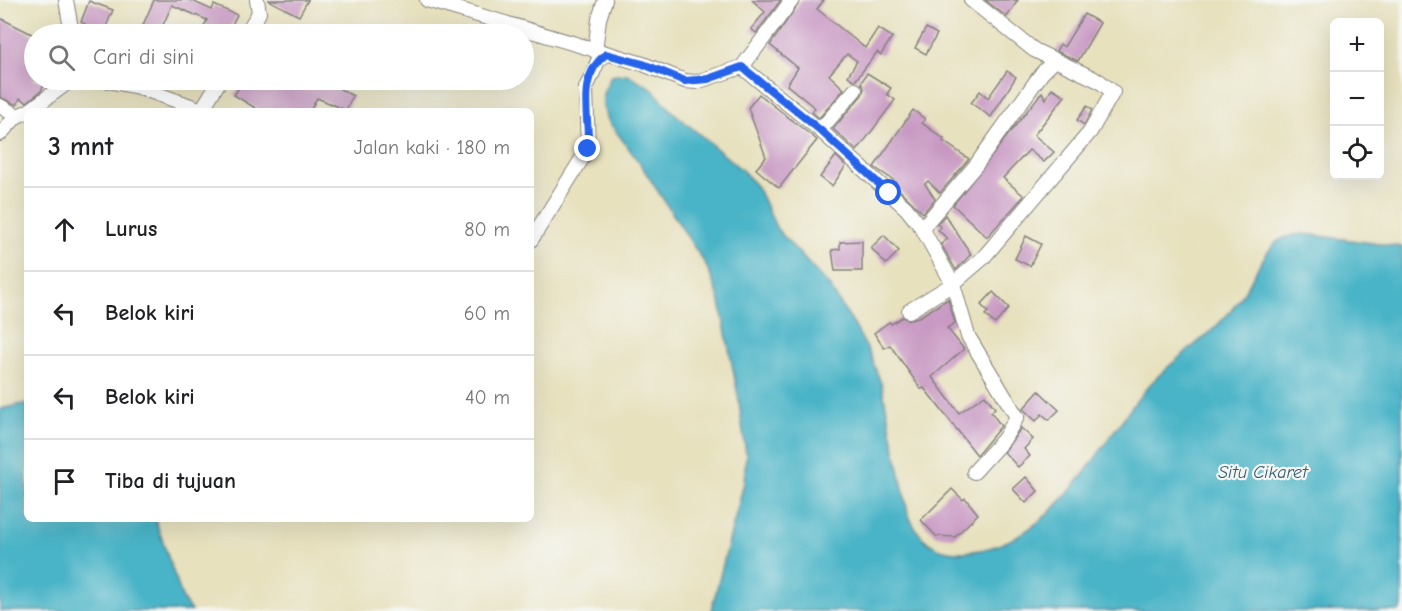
<!DOCTYPE html>
<html lang="id">
<head>
<meta charset="utf-8">
<style>
	body { margin:0; font-family:"Comic Neue",sans-serif; background:#f6f6f6; color:#202124 }
	.controls { position:absolute; right:18px; top:18px; display:grid; overflow:hidden; border-radius:9px; box-shadow:0 6px 24px #0002 }
	.controls button { width:54px; height:54px; display:grid; place-items:center; padding:0; border:0; border-bottom:2px solid #e0e0e0; background:#fff; color:#202124; font:30px sans-serif }
	.stop { position:absolute; width:18px; height:18px; margin:-14px; border:4px solid #2563eb; border-radius:50%; background:#fff }
	.stop.end { background:#2563eb; border-color:#fff; box-shadow:0 2px 6px #0008 }
	.list { margin:0; padding:0; list-style:none }
	h2 { display:flex; justify-content:space-between; align-items:center; height:78px; margin:0; padding:0 24px; font-size:26px }
	h2 small { font-size:20px; font-weight:400; color:#757577 }
	.list li { display:grid; grid-template-columns:39px 1fr auto; gap:18px; align-items:center; box-sizing:border-box; height:84px; padding:0 24px; border-top:2px solid #e0e0e0 }
	.list b { display:block; font-size:22px; white-space:nowrap }
	.list em { font-size:20px; font-style:normal; color:#757577 }
	.icon { flex:none; width:33px; height:33px; fill:none; stroke:currentColor; stroke-width:2; stroke-linecap:round; stroke-linejoin:round }
	.map { position:relative; flex:none; width:1402px; height:611px; overflow:hidden }
	.search { position:absolute; background:#fff; box-shadow:0 6px 24px #0002; left:24px; top:24px; width:510px; height:66px; display:flex; align-items:center; gap:15px; box-sizing:border-box; padding:0 21px; border-radius:33px; color:#757577; font-size:22px }
	.panel { position:absolute; background:#fff; box-shadow:0 6px 24px #0002; left:24px; top:108px; width:510px; height:414px; border-radius:9px }
	.map>svg:first-child { display:block }
</style>
</head>
<body>
<div class="map">
<svg width="1402" height="611" viewBox="0 0 1402 611">
	<rect width="100%" height="100%" fill="#f6f6f2"/>
	<filter id="ink" filterUnits="userSpaceOnUse"><feTurbulence type="fractalNoise" baseFrequency=".0167" numOctaves="2"/><feDisplacementMap in="SourceGraphic" scale="12" xChannelSelector="R" yChannelSelector="G"/><feConvolveMatrix kernelMatrix="1 2 1 2 8 2 1 2 1" color-interpolation-filters="sRGB"/></filter>
	<filter id="wash" filterUnits="userSpaceOnUse"><feTurbulence type="fractalNoise" baseFrequency=".008" numOctaves="4" result="noise"/><feDisplacementMap in="SourceGraphic" scale="24" xChannelSelector="R" yChannelSelector="G"/><feGaussianBlur stdDeviation="1.35" result="paint"/><feColorMatrix in="noise" values="0 0 0 0 0 0 0 0 0 0 0 0 0 0 0 0 0 1.4 0 .05"/><feComposite in="paint" operator="in"/></filter>
	<g filter="url(#wash)">
		<rect width="100%" height="100%" fill="#e7e1be"/>
		<g fill="#49b4c7" stroke="#366b81" stroke-width="1.5">
			<path d="M627,74l23,13 23,25 70,59 14,16 20,42 52,57 25,39 16,29 12,32 26,127c9,25 26,40 54,39 91,-3 133,-103 184,-163 25,-30 63,-50 87,-81 16,-19 23,-43 39,-61 9,-11 20,-12 33,-13l97,13v360l-3,4h-688l33,-128 2,-29 -8,-59 -19,-98 -13,-32 -67,-103 -30,-40 -6,-15v-13l8,-18z"/>
			<path d="M27,403v116h128l28,81 8,11h-191v-202z"/>
		</g>
		<g id="blocks">
			<g fill="#c898c3">
				<path d="M154,0h36l22,10 2,-5 23,10 -10,19h-27l7,-14 -35,-15 -13,29h-20z"/>
				<path d="M268,0h40l-9,16z"/>
				<path d="M752,0h29l-25,33 -5,-4 14,-17z"/>
				<path d="M801,0h23l-7,9 48,39 13,-20 14,9 -11,18 -4,-3 -22,29 -7,-5 9,-15 -10,-7 -18,21 15,14 -25,29 -7,-6 3,-4 -28,-23 11,-17 -28,-23z"/>
				<path d="M985,0h33l-11,17z"/>
				<path d="M89,1l24,9 -10,24 -21,-4 3,-6 -4,-2z"/>
				<path d="M1084,14l16,9 -22,38 -22,-10 4,-7 4,3z"/>
				<path d="M0,18l34,17v45h12l-5,11 -14,11 -7,-4 -3,7 -17,-8z"/>
				<path d="M926,28l11,6 -11,20 -11,-6z"/>
				<path d="M1007,71l9,6 -25,40 -20,-14 9,-12 8,7z"/>
				<path d="M867,73l24,15 -4,6 8,6 -38,51 -24,-22 29,-34 2,-7 -3,-5z"/>
				<path d="M244,80h100l-4,9 13,7 -7,14 -29,-12 -7,13h-50l-26,-16z"/>
				<path d="M1052,88l13,8 -31,39 20,17 -10,10 -15,-12 -26,28 21,18 -37,41 -34,-32 89,-113 4,7z"/>
				<path d="M759,94l58,46 -38,48 -23,-19 10,-12 -18,-49z"/>
				<path d="M1087,106l5,4 -8,15 -7,-5z"/>
				<path d="M913,110l12,9 -3,4 22,16 -1,2 26,18 -29,34 -12,-12 -3,3 10,15 -12,14 -29,-28 2,-3 -22,-15z"/>
				<path d="M836,156l10,10 -14,20 -12,-9z"/>
				<path d="M945,215l26,39 -15,16 -15,-26 7,-5 -10,-9 3,-3 -4,-3z"/>
				<path d="M884,235l15,16 -13,13 -15,-16z"/>
				<path d="M1026,236l15,8 -11,22 -15,-7z"/>
				<path d="M862,241v30h-27l-3,-21 8,-1v-7z"/>
				<path d="M993,292l16,16 -14,16 -10,-9 3,-3 -7,-7z"/>
				<path d="M948,299l7,24 -8,5 17,21 -32,28 27,36 26,-18 10,13 -4,4 10,14 -24,29 -53,-67 -3,1 -31,-44 -6,3 -10,-15 15,-11 2,2 11,-7 7,3 10,-3z"/>
				<path d="M1039,391l20,19 -10,10 -7,-6 -6,7 -13,-12z"/>
				<path d="M1021,428l12,11 -9,10 6,7 -12,11 -14,-15z"/>
				<path d="M1026,477l12,14 -12,12 -13,-14z"/>
				<path d="M952,489l11,11 2,-2 13,16 -23,23 -19,-1 -15,-16z"/>
			</g>
		</g>
	</g>
	<g filter="url(#ink)">
		<use href="#blocks" fill-opacity="0" stroke="#84827c" stroke-width="1.5"/>
		<g fill="none" stroke-linecap="round" stroke-linejoin="round">
			<defs>
				<g id="street">
					<path d="M66,0l6,34"/>
					<path d="M427,0l216,64 42,17 11,1 46,-15 50,-67"/>
					<path d="M246,34l13,-21 -2,-13"/>
					<path d="M595,51l4,-32 6,-19"/>
					<path d="M742,67l78,63 86,78 16,20 31,56 15,52 49,81 -13,22 -30,33"/>
					<path d="M103,80l35,7 67,24"/>
					<path d="M0,106l17,10"/>
					<path d="M29,111l42,-31"/>
					<path d="M201,111l19,-31"/>
					<path d="M820,130l35,-40"/>
					<path d="M0,134l17,-18 10,-4"/>
					<path d="M922,228l54,-63 66,-92 12,-12"/>
					<path d="M531,240l57,-91 -2,-61 12,-27 8,-7"/>
					<path d="M909,311l44,-27 30,-26 107,-126 23,-40 -14,-11 -65,-31 -63,-50"/>
				</g>
			</defs>
			<use href="#street" stroke="#84827c" stroke-width="16"/>
			<use href="#street" stroke="#fff" stroke-width="14"/>
		</g>
	</g>
	<g fill="none" stroke-linecap="round" stroke-linejoin="round" filter="url(#ink)">
		<path stroke="#2563eb" stroke-width="8" d="M588,149c2,-33 -13,-70 18,-95l37,10 42,17 23,-2 34,-12 78,63 69,63"/>
	</g>
	<g text-anchor="middle" stroke-width="4.5" stroke-linejoin="round" paint-order="stroke">
		<g font-size="18" font-style="italic" fill="#325c73" stroke="#f6f6f2">
			<text x="1263" y="478">Situ Cikaret</text>
		</g>
	</g>
</svg>
<div class="controls">
<button>+</button>
<button>−</button>
<button><svg class="icon" aria-label="locate" viewBox="0 0 24 24"><circle cx="12" cy="12" r="6"/><path d="M12 2v4M12 18v4M2 12h4M18 12h4"/></svg></button>
</div>
<div class="stop" style="left:889px;top:193px"></div>
<div class="stop end" style="left:588px;top:149px"></div>
<div class="search"><svg class="icon" aria-label="search" viewBox="0 0 24 24"><circle cx="10" cy="10" r="6"/><path d="M15 15l6 6"/></svg>Cari di sini</div>
<section class="panel">
<h2>3 mnt<small>Jalan kaki · 180 m</small></h2>
<ul class="list">
<li><svg class="icon" aria-label="ahead" viewBox="0 0 24 24"><path d="M12 20V5M6 11l6-6 6 6"/></svg><div><b>Lurus</b></div><em>80 m</em></li>
<li><svg class="icon" aria-label="left" viewBox="0 0 24 24"><path d="M17 20v-9H6M10 6l-5 5 5 5"/></svg><div><b>Belok kiri</b></div><em>60 m</em></li>
<li><svg class="icon" aria-label="left" viewBox="0 0 24 24"><path d="M17 20v-9H6M10 6l-5 5 5 5"/></svg><div><b>Belok kiri</b></div><em>40 m</em></li>
<li><svg class="icon" aria-label="arrive" viewBox="0 0 24 24"><path d="M6 21V4h12l-3 4 3 4H6"/></svg><div><b>Tiba di tujuan</b></div></li>
</ul>
</section>
</div>
</body>
</html>
